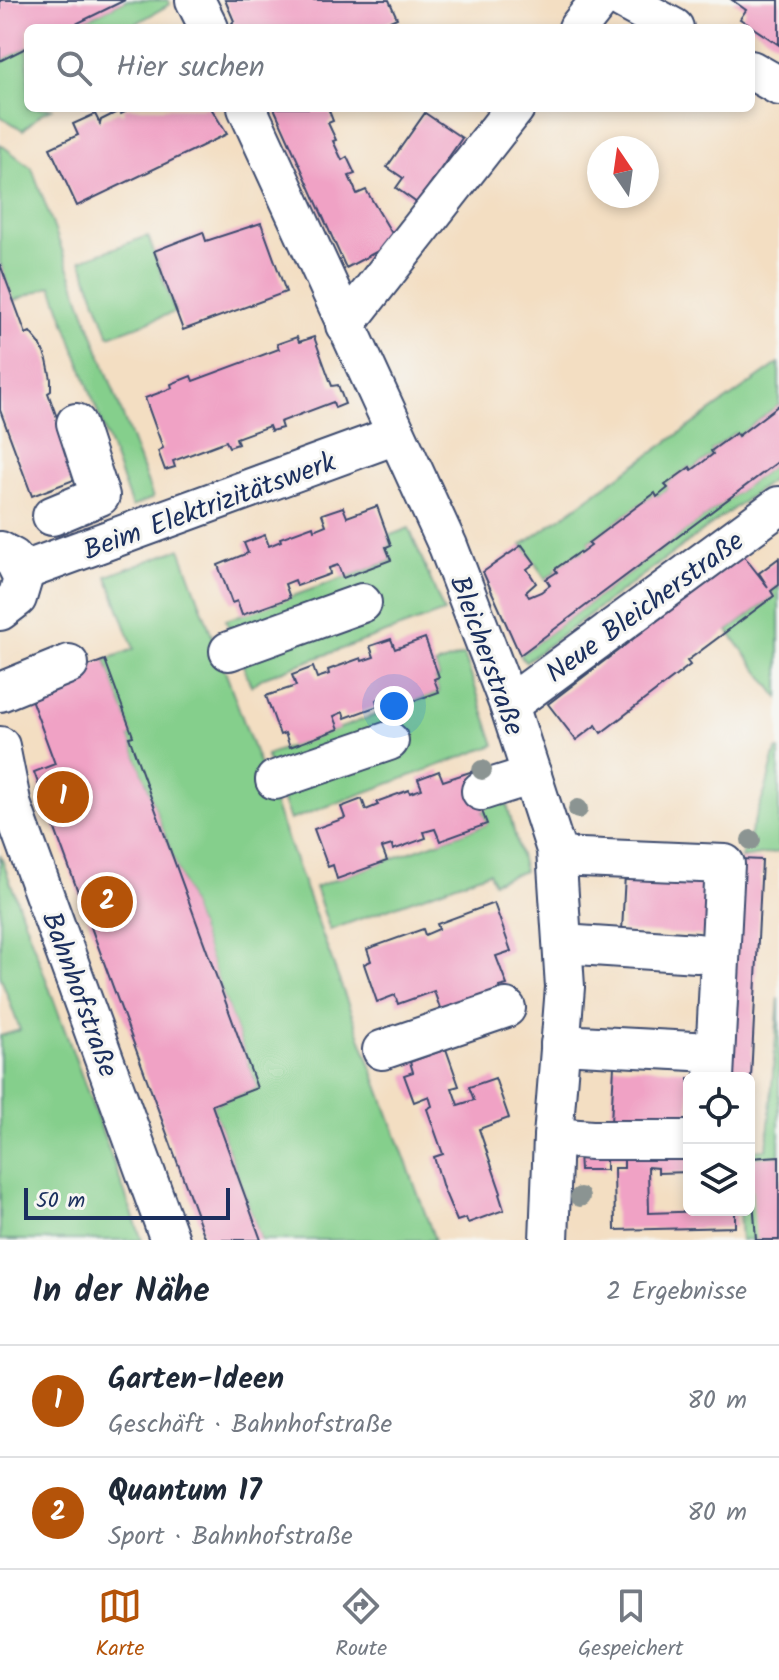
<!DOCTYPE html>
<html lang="de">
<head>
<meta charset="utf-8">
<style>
	body { margin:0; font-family:Kalam,sans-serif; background:#f6f6f7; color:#1f2937 }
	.controls { position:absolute; right:24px; bottom:24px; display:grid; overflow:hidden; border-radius:12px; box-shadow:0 4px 12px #0003 }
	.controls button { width:72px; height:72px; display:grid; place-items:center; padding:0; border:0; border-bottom:2px solid #e0e1e3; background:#fff; color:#1f2937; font:40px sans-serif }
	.compass { position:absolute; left:587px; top:136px; width:72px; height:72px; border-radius:50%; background:#fff; box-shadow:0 4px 12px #0003; rotate:347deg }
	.scale { position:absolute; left:24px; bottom:20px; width:206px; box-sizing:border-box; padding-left:8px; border:4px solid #1b2f5e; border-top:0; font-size:22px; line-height:28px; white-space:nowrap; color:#1b2f5e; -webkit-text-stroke:6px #f6f6f2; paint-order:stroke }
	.you { position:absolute; left:394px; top:706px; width:28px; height:28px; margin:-20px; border:6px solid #fff; border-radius:50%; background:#1a73e8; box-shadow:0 0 0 12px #1a73e833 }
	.badge { display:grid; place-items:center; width:52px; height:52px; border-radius:50%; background:#b45309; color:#fff; font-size:26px; font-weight:700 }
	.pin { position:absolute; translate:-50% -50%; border:4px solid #fff; box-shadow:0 2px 8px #0006 }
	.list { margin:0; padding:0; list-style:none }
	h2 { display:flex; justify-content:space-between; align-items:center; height:104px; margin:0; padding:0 32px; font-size:34px }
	h2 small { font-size:26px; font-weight:400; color:#747a83 }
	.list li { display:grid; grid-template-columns:52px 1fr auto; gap:24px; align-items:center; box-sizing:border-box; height:112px; padding:0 32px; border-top:2px solid #e0e1e3 }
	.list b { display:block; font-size:30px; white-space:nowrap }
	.list p { margin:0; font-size:26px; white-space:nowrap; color:#747a83 }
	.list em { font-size:26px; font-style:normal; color:#747a83 }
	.icon { flex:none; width:44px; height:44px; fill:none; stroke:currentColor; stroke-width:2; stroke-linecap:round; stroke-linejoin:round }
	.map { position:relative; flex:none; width:779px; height:1240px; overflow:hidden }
	.search { position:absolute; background:#fff; box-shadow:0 4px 12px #0003; left:24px; right:24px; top:24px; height:88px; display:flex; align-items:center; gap:20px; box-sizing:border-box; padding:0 28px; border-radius:12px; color:#747a83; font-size:30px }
	.sheet { height:328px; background:#fff }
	nav { display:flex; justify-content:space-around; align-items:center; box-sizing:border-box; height:112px; border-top:2px solid #e0e1e3; background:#fff; font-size:22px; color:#747a83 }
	nav a { display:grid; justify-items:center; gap:4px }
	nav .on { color:#b45309 }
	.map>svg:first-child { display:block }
</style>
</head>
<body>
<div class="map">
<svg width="779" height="1240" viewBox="0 0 779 1240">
	<rect width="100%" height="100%" fill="#f6f6f2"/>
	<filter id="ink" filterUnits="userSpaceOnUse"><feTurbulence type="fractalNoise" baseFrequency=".0125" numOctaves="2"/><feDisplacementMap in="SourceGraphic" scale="16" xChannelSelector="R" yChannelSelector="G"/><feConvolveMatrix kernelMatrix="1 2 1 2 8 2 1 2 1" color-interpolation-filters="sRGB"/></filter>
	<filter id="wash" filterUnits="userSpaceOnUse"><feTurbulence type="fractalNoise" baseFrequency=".006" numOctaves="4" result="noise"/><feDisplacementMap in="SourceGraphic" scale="32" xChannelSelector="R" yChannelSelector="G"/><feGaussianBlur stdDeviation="1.8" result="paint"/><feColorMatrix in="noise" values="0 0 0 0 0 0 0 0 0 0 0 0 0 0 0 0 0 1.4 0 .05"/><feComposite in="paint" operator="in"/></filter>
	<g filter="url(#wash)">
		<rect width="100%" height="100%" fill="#f3dec2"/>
		<g fill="#85cf8c" stroke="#507f75" stroke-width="2">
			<path d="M125,0h43l2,4 -42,24h-60z"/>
			<path d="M28,47v61h25l-11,5 -19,17 -23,-14v-55z"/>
			<path d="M0,144l32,24 121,330 -21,9 -80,-221 -39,15 -13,-38z"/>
			<path d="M148,236l27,76 -66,24 -28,-76z"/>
			<path d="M779,363v42l-41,31 -3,-3 -24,18 2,3 -21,16 -3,-3 -23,18 2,3 -11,9 -3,-3 -65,48 2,4 -11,8 -2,-2 -32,27 -24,-34z"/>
			<path d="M779,461v14l-254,187 -5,-7z"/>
			<path d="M409,528l35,84 -180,65 -13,9 -25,-66 165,-59 -5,-14 5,-2 -3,-9z"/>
			<path d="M180,549l255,691h-174l-49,-135 45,-17 -128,-351 3,-2 -27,-75 29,-11 -27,-73z"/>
			<path d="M778,586l1,1v111l-51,-67 46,-35 -3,-5z"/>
			<path d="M464,655l31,90 -205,75 -24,-65 173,-63 -5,-13 5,-2 -4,-12z"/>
			<path d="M776,750h3v102l-38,6 25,-69z"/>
			<path d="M504,792l20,79 -31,11 -4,-10 -159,58 -15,-43 172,-63 -5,-13z"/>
			<path d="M0,854l142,386h-142v-204l20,-6 -20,-55z"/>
			<path d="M779,998v242h-38l-2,-30h10v-60l18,-1z"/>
		</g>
		<g id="blocks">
			<g fill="#f0a2c5">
				<path d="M0,0h125l-57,28h-40v19l-28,14z"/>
				<path d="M225,0h164l8,18 -23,10h-140l-2,-5 2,-2z"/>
				<path d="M732,0h47v45l-39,-26 6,-9z"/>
				<path d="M123,108h88l16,26 -150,72 -27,-58 28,-13 -5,-11 22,-10 5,10 1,-4 18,-9 2,3 4,-2z"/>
				<path d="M274,108h54l5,13 -5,2 8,17 -3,1 9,19 5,-3 8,17 -6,2 8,18 9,-4 28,47 -16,14 -32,17z"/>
				<path d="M425,113l37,25 -45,65 -21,-15 7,-10 -16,-11z"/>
				<path d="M261,223l25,69 -103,38 -29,-79 49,-19 3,9z"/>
				<path d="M0,264l26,70 4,-2 10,12 7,16 4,19v12l-3,2 31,85 -47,18 -32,-86z"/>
				<path d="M297,337l2,5 15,-5 18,49 6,-1 7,19 -10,4 -2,-6 -53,20 2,6 -11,3 -2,-5 -33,12 2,6 -9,3 -3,-6 -53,20 2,6 -10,3 -7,-19 5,-3 -18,-50 27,-10 -1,-4 20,-8 2,5 86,-32 -2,-5z"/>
				<path d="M779,405v56l-259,194 -37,-83 39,-27 13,18 -8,6 9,14 -10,9 3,5 12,-5 9,-7 -4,-6 11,-7 -2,-3 24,-17 1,2 11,-8 -3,-3 67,-50 2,4 11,-9 -3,-3 25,-18 2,3 11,-8 10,-8 -2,-3 25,-18 2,3z"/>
				<path d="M377,506l14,39 -5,2 5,13 -48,18 -5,-13 -9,3 1,6 -33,12 -2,-6 -10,4 5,14 -48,17 -5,-14 -5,2 -14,-38 30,-12 -4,-10 21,-8 4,11 12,-5 -1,-3 33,-12 1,4 12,-5 -4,-11 21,-7 4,10z"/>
				<path d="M743,555l25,32 -9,-14 20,-15v27l-8,6 3,5 -87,65 3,4 -89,68 -5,-8 -20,15 -28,-36z"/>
				<path d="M425,638l14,39 -5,2 5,13 -48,17 -5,-13 -10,4 2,6 -33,12 -2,-6 -9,4 5,13 -49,18 -5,-14 -5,2 -14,-39 30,-10 -4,-11 21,-8 4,11 12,-4 -1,-4 33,-12 1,3 12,-4 -4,-11 21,-7 4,10z"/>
				<path d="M105,660l28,76 -4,1 128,351 -45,17 49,135h-55l-172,-468 21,-8 -28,-76z"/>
				<path d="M439,771l4,10 30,-10 14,38 -5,2 5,13 -47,17 -5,-12 -11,3 2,6 -33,12 -1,-5 -10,3 5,13 -50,18 -4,-14 -5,2 -14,-38 31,-11 -4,-11 21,-8 4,11 12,-5 -2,-3 33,-12 1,3 12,-4 -4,-10z"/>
				<path d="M741,859l21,1 -11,218h-21z"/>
				<path d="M625,874l89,5 -4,57 -88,-5z"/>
				<path d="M494,903l17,48 -15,5 11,29 -8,2 6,15 -63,12 -8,-23 -36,13 -3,-9 -18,7 -13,-38 7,-3 -4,-12 56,-20 2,6 14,-6 -2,-5z"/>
				<path d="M446,1049l13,37 -7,2 6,17 16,-5 -5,-13 26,-9 14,40 -30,11 22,64 -2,1 5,16 -36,13 -2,-5 -9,3 -14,-33 -9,-31 9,-3 -16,-45 5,-3 -3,-10 -15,6 -10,-27 9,-3 -3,-10z"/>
				<path d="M614,1066l84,5v7h-9v50l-78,-5z"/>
				<path d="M689,1150v22l-31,1v-5l-10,-1 1,46 86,-3v17l-120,3 -1,-62h10v-11l-18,1v12h-26l-1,-17z"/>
				<path d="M779,1156v84h-23l-6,-82z"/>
			</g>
		</g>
	</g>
	<g filter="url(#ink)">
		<use href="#blocks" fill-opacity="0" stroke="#3b496d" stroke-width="2"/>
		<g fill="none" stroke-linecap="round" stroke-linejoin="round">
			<defs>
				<g id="minor">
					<path d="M195,0l14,28"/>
					<path d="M623,0l51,28"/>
					<path d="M578,28l22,-28"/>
					<path d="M751,70l28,16"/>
					<path d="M247,108l201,438 61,159 47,145 9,137 -12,150 -4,103"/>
					<path d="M345,325l170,-217"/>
					<path d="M52,516l48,-20 -24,-73"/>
					<path d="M0,551l13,7 10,20 -6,20 -17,13"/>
					<path d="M21,572l375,-137"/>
					<path d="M229,651l133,-48"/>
					<path d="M0,692l69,-28"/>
					<path d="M509,705l270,-199"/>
					<path d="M0,746l12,60 158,434"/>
					<path d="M275,780l114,-39"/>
					<path d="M481,791l51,-16"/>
					<path d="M557,857l168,7 -11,214"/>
					<path d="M563,944l134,9"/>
					<path d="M560,1044l133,7"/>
					<path d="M382,1050l124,-42"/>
					<path d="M553,1137l39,3h97"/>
				</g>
			</defs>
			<use href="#minor" stroke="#3b496d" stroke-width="42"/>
			<use href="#minor" stroke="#fff" stroke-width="38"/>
		</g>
		<g fill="#8b9492">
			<circle cx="482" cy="770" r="10"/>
			<circle cx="578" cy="809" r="10"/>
			<circle cx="751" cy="840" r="10"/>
			<circle cx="580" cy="1197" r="10"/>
		</g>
	</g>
	<g text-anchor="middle" stroke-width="6" stroke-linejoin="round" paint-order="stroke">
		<g font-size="28" fill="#1b2f5e" stroke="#f6f6f2">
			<text transform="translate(209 505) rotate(-20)" y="10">Beim Elektrizitätswerk</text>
			<text transform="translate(644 606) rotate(-36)" y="10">Neue Bleicherstraße</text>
			<text transform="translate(488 655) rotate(70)" y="10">Bleicherstraße</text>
			<text transform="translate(81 994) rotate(70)" y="10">Bahnhofstraße</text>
		</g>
	</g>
</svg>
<div class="controls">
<button><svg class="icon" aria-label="locate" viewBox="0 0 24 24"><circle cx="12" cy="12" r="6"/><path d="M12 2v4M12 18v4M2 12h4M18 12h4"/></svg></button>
<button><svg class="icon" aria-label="layers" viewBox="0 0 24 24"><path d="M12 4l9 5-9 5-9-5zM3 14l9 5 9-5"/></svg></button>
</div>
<svg class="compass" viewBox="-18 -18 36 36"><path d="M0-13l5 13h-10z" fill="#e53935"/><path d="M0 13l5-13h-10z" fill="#747a83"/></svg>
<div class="scale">50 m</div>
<div class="you"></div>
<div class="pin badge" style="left:63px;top:797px">1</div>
<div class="pin badge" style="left:107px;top:902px">2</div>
<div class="search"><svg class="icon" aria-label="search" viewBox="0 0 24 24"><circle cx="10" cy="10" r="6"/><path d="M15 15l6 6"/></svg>Hier suchen</div>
</div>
<section class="sheet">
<h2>In der Nähe<small>2 Ergebnisse</small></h2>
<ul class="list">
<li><span class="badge">1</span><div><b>Garten-Ideen</b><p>Geschäft · Bahnhofstraße</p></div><em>80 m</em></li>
<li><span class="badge">2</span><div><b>Quantum 17</b><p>Sport · Bahnhofstraße</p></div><em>80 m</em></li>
</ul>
</section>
<nav>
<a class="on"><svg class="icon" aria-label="map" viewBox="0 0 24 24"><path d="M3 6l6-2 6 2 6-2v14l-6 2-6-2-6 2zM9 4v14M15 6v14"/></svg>Karte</a>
<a><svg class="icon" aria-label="directions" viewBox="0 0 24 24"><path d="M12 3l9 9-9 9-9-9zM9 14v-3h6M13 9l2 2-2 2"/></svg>Route</a>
<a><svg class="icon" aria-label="saved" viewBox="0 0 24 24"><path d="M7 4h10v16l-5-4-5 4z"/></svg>Gespeichert</a>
</nav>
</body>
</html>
